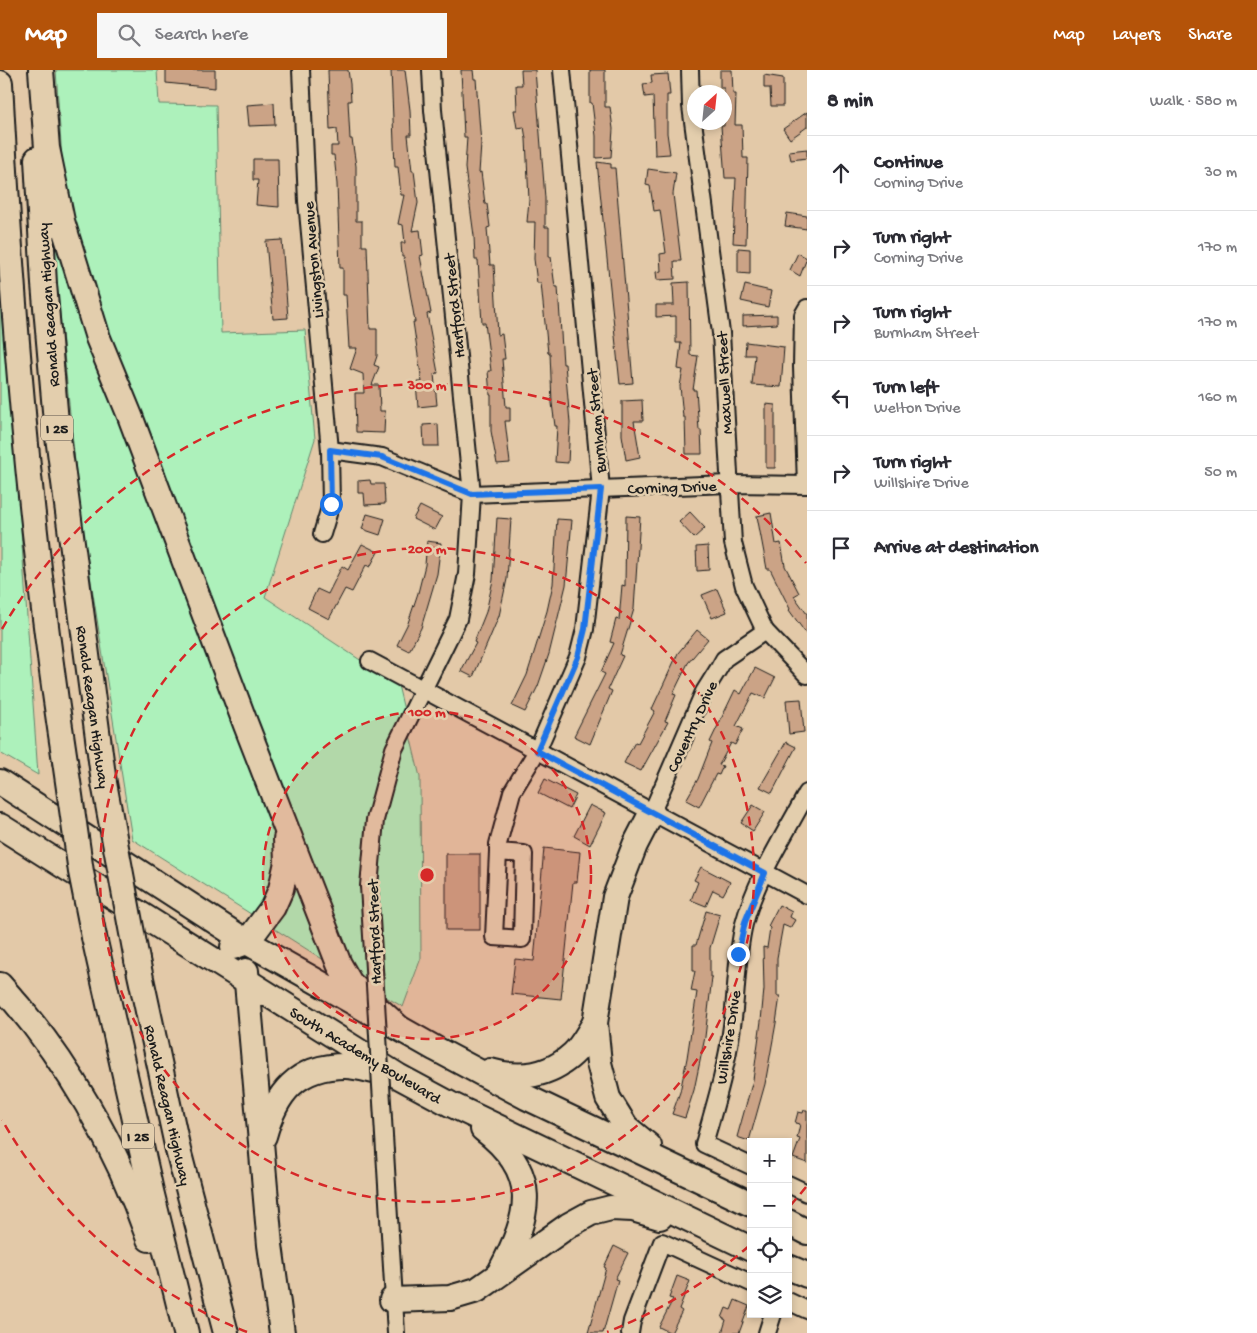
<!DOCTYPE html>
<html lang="en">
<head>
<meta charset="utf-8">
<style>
	body { margin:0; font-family:"Gochi Hand",sans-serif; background:#f7f7f7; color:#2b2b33 }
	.controls { position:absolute; right:15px; bottom:15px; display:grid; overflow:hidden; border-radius:0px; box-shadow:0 2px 8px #0003 }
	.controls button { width:45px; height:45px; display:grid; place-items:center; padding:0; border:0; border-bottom:1px solid #e1e1e2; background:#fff; color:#2b2b33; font:25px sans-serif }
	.compass { position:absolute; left:687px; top:15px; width:45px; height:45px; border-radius:50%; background:#fff; box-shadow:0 2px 8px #0003; rotate:27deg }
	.stop { position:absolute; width:15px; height:15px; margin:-11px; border:4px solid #1a73e8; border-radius:50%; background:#fff }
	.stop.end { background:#1a73e8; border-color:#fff; box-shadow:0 1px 5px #0008 }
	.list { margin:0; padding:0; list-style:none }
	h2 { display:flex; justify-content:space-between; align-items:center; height:65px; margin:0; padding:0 20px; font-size:21px }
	h2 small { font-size:16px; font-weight:400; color:#7c7c81 }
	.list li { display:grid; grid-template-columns:32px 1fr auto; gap:15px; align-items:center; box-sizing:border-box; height:75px; padding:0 20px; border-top:1px solid #e1e1e2 }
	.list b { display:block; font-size:19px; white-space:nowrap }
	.list p { margin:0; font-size:16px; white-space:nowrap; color:#7c7c81 }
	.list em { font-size:16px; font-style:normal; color:#7c7c81 }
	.icon { flex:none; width:28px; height:28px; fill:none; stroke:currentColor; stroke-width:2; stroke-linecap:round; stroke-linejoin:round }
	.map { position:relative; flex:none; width:807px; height:1263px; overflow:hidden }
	header { display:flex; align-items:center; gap:30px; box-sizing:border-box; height:70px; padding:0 25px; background:#b45309; color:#fff }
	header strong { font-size:24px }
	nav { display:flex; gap:28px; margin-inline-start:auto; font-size:18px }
	.search { width:350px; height:45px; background:#f7f7f7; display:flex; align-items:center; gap:12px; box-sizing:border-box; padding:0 18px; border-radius:0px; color:#7c7c81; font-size:19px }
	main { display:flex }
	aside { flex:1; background:#fff }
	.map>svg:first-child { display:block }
</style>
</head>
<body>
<header>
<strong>Map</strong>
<div class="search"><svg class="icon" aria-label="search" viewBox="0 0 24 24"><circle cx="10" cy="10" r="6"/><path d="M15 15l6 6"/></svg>Search here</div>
<nav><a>Map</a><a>Layers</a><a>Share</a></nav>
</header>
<main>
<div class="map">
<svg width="807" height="1263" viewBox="0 0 807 1263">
	<rect width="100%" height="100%" fill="#e3c9a8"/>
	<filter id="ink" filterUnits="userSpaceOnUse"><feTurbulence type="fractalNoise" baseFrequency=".02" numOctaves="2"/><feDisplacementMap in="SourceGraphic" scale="10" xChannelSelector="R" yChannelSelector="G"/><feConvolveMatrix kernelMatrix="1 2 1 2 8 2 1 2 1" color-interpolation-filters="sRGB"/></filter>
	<g filter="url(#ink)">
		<g fill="#adf1bb" stroke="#64866c">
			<path d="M56,0h101l2,34 57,1 5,228 84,-3 10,109 -50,158 133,88 22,92 1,181 -18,49 -76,-45 -195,-123 -52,-327 -30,-297 13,-41z"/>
			<path d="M0,158l38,547 -38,-22z"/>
		</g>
		<g fill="#cba386" stroke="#1c1c1c">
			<path d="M166,0h49v18l-49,-5z"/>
			<path d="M328,0h20l2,14 1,17h-3l2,38h2l4,27v55h6v25h5l3,83h7v27l-3,9 5,2 -7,18h7l1,26h5l-1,22 -28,-1 -1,-39h9l-1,-19 -13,-5 7,-21h-8l-3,-53h-3v-27h-3l-3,-84 -3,-29h-3v-9h7l-1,-17 -7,1z"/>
			<path d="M391,0h14l5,40 1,25h-3l4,36h2l4,32 -6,28 8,-1 3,25 -3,1 11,57 -4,1 11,59 -4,1 3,31 -19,2 -2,-25h6l-9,-60h2l-11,-65h-2l-1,-14h4l-2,-18 -5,-1 6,-29h-3l-3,-28h-3z"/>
			<path d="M461,0h12l1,9h2l5,65 -2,29 2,-1 4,32h2l3,23 -3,1 3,37h4l4,70 4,-1 3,25h-3l4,48h4v14h-5l5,42 -13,1 -6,-33v-36h-1l-2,-24h3l-6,-48h-3l-4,-63h-3l-1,-24 -9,-68 2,-31h-3z"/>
			<path d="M521,0h14l10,128v29h4v30h2l4,30h3l5,77h2l5,59 -2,40 -13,-1 2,-36h-2l-3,-23 -2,-50h-2l-7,-70h-4l-3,-24 1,-37h-8l2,-22 -3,-61 -2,-12 -7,1 -3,-18h3l-1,-25h6z"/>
			<path d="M590,0h15v37h5l3,22 -2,28 -15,1v-22l-4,-33h-2z"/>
			<path d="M720,0h12l1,24h3l-1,31h7l1,33h5l-2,86 -13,-1 3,-65h-11l-4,-52h3v-38h-4z"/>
			<path d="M668,4l2,21h-3v38l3,21 -15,1 -2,-59 -8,1 -2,-13 9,-1 -1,-8z"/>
			<path d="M764,5l19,3v28h-12l-1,-18h-6z"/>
			<path d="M274,33l1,22 -26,1 -2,-21z"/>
			<path d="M807,42v15l-17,12 -7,-10z"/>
			<path d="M807,79v9l-16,2 -2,-9z"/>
			<path d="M253,89h25l1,48 -23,-2 2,-25h-5z"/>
			<path d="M597,92l14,2v4h4l18,215 -13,1z"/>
			<path d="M648,99l28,4 -3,21 8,67h-7l1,18 -18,1 -1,-8 5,-1 -1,-17 6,-1 -6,-43 -6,1 -4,-25 -4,-1z"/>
			<path d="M787,143l20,3v13l-22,-3z"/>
			<path d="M282,170l6,78 -15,1 -7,-78z"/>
			<path d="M738,178l12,1v25l-12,-1z"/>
			<path d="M798,183l9,5 -7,18 -10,-6z"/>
			<path d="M689,212l1,73 8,1 -5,34h3l3,40h2l1,24h-16l-1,-37h-2l-3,-31 3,-16 -5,-1 3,-26h-5v-27l-20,1v-12h18l-1,-22z"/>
			<path d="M745,215l26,6 -3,16 -27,-6z"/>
			<path d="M777,245v9l-34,2v-10z"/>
			<path d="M746,272l38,5 -3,40 -29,-2 3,-30h-10z"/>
			<path d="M642,330l1,21h-9l6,36 -14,3 -4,-25v-34z"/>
			<path d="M766,334l9,1v63h-9z"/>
			<path d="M438,354l1,22h-15l-1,-21z"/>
			<path d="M370,410l1,4h13l1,20 -20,1 -1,-12h-6v-12z"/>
			<path d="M420,436l22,11 -7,13 -22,-11z"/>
			<path d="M690,442l15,16 -11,10 -15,-16z"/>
			<path d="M771,443l5,31 5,-1 4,23 14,27 -5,3 13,18v21l-18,-25 1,-1 -20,-40h-3l-10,-53z"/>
			<path d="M367,444l18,5 -5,16 -18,-6z"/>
			<path d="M626,446l14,1 -6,92 -14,46 3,1 -15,33 4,2 -22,53 -16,-8 31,-62 -4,-2 13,-29 -4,-1 6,-23 3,1 3,-35 3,1z"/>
			<path d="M497,448l14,1 -4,60 -8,37 -26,61 -12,-6 15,-28 -2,-1 12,-30 7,-32z"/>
			<path d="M557,449l15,1 -6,65 -17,69 -11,32 -13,26 -13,-6 15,-31 20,-64 6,-27z"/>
			<path d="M427,471l14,2 -4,31 -16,54 -12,23 -12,-6 11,-22 10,-30 7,-28z"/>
			<path d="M362,474l16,8 -8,15 -4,-2 -14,27 -7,-3 -16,30 -21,-11 9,-19 11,5 14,-28 6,4z"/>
			<path d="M708,476l1,24 -12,1 -1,-24z"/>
			<path d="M717,519l10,23 -15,6 -10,-23z"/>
			<path d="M697,560l11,9 -20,24 -15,31 3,1 -11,26 3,1 -27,49 -17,-8 11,-21 3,1 17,-32 -3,-2 26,-56z"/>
			<path d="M755,598l20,10 -10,20 -12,-5 -17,33 7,3 -8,16 -4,-2 -12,22 4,1 -4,9 -3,-1 -17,33 -13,-7 12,-21 14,-36 -2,-1 25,-52 6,4z"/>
			<path d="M801,629l3,33 -15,2 -3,-34z"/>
			<path d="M786,672l10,5 -24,46 -12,-6z"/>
			<path d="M545,709l31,16 -7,14 -31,-16z"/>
			<path d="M590,735l16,8 -16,32 -16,-9z"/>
			<path d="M753,735l12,7 -12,19 -12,-8z"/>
			<path d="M544,778l36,4 -3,30h-4l-12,117 -50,-5 4,-35 19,2z"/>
			<rect x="446" y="784" width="34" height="76"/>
			<path d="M701,797l29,15 -7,13 -10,-5 -7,16 -15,-6 7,-18 -4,-2z"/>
			<path d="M779,835l13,7 -2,5 5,3 -5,8 -7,-3 -6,33v38h3l-4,27 -11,61 -16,57 -12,-4 16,-57 8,-59 3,-32 -1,-42 4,1 3,-20 -2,-2z"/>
			<path d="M706,841l14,4 -10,33v29h2l-7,60 -11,53 -9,28 -13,-4 8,-22 7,-34 10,-66 -6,-1 4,-20h-2v-26h3z"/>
			<path d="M804,1040h3v53l-14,-5 7,-19 -3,-1 3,-14 -5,-1 3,-11 5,1z"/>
			<path d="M614,1176l14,7 -13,26 3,1 -15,53h-15l18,-65 -2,-1z"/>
			<path d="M677,1206l13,5 -11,28 3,2 -11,22 -12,-6 14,-28 -4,-1z"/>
			<path d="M735,1230l14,6 -10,27h-17l4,-13 -4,-2 4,-10 5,2z"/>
		</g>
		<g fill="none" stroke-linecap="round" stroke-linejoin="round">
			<defs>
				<g id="minor">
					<path d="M301,0l6,131 23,249"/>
					<path d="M690,0l1,36 30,227 12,210 11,43 21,45 42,44"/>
					<path d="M806,415l-4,-118 1,-52 4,-7"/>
					<path d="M322,464l9,-30 -1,-54 52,7 90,37 257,-10 78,1"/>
					<path d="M370,591l437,234"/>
					<path d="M652,742l52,-120 15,-24 5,-9 41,-28"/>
					<path d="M498,782l26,2 -2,85 -28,-2 4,-85v-8l14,-52 25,-41 41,-94 7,-28 16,-140 -39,-419"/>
					<path d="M369,816l6,-66 19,-71 64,-130 9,-45 5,-80 -39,-384 -2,-40"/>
					<path d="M385,1082l11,181"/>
					<path d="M751,1096l-47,-22c11,-39 23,-78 28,-118 5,-34 4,-69 12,-102 12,-46 41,-89 63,-131"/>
					<path d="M788,1114l19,9"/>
					<path d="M788,1231l19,9"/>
					<path d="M630,1263l2,-12 30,-79 89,41"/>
					<path d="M767,1263l6,-19"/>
				</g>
				<g id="highway">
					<path d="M41,0l6,78 15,73 36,117 32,78 116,309 93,239 11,19 47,43"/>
					<path d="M0,13c12,227 30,453 65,678"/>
					<path d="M37,89l7,125 12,138 48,361"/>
					<path d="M0,712l247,160 189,107 90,48 225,107"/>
					<path d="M0,756l398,250 52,28 301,145"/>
					<path d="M94,867l57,254 35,142"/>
					<path d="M233,877l14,-5 26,-35 8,-18 6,-27 -1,-23"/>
					<path d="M137,890l41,190 48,183"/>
					<path d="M246,901l24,274 12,88"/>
					<path d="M0,915c66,72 117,162 149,254"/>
					<path d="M490,1001c30,9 59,5 83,-17 9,-8 15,-21 22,-31"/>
					<path d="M483,1059c58,44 48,85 17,143"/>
					<path d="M264,1066c12,-43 33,-70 81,-70 13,0 26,5 38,7"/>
					<path d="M649,1076l-23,-19 -18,-29 -9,-35 -4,-40 20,-126 20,-52 17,-33"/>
					<path d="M788,1152l19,10"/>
					<path d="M788,1197l19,8"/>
					<path d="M392,1230l58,-2 27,-8 92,-65 22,-12 20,-5 22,1 27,8"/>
				</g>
			</defs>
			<use href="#minor" stroke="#1c1c1c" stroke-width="20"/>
			<use href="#highway" stroke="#1c1c1c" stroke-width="28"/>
			<use href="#minor" stroke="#e3cead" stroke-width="16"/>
			<use href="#highway" stroke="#e3cead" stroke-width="24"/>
			<defs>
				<path id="minor-bridge" d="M369,816l16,266"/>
				<g id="highway-bridge">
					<path d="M65,691l16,111 13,65"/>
					<path d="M104,713l33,177"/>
				</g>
			</defs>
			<use href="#minor-bridge" stroke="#1c1c1c" stroke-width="20" stroke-linecap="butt"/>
			<use href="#highway-bridge" stroke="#1c1c1c" stroke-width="28" stroke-linecap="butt"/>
			<use href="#minor-bridge" stroke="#e3cead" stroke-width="16"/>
			<use href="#highway-bridge" stroke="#e3cead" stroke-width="24"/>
		</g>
	</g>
	<g fill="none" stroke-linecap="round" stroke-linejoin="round" filter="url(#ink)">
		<path stroke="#1a73e8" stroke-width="6" d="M331,434l-1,-54 52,7 90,37 129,-5 -16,140 -7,28 -41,94 228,122 -20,49 -7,32"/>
	</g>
	<circle cx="427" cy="805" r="164" fill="#d62828" fill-opacity=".12"/>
	<g fill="none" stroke="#d62828" stroke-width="2.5" stroke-dasharray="9 6">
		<circle cx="427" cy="805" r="164"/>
		<circle cx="427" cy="805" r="327"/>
		<path d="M806 1117A491 491 0 0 1 789 1137M749 1176A491 491 0 0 1 607 1262M247 1262A491 491 0 0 1 2 1050M2 559A491 491 0 0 1 806 493"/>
	</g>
	<g text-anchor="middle" stroke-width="5" stroke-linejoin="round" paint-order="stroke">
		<g fill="#e3cead" stroke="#585148" stroke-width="1">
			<rect x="41" y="345.5" width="32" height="25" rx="4"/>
			<rect x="122" y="1053.5" width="32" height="25" rx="4"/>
		</g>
		<g font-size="15" font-weight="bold" fill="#1c1c1c">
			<text x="57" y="363">I 25</text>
			<text x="138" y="1071">I 25</text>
		</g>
		<g font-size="16" fill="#1c1c1c" stroke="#e3cead">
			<text transform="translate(312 190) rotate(-95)" y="6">Livingston Avenue</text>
			<text transform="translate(47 235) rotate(-94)" y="6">Ronald Reagan Highway</text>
			<text transform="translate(453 236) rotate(-96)" y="6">Hartford Street</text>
			<text transform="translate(723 313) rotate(-93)" y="6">Maxwell Street</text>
			<text transform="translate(595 351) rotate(-95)" y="6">Burnham Street</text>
			<text transform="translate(672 416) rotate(-2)" y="6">Corning Drive</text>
			<text transform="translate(94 637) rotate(82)" y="6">Ronald Reagan Highway</text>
			<text transform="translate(691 656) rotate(-65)" y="6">Coventry Drive</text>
			<text transform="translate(373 862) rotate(-92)" y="6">Hartford Street</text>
			<text transform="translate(727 967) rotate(-81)" y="6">Willshire Drive</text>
			<text transform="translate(366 984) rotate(31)" y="6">South Academy Boulevard</text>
			<text transform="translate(169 1035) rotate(77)" y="6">Ronald Reagan Highway</text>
		</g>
	</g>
	<circle cx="427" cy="805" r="8" fill="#d62828" stroke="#e3cead" stroke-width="2.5"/>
	<g font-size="15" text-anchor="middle" font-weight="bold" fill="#d62828" stroke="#e3cead" stroke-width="5" stroke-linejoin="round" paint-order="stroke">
		<text x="427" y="319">300 m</text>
		<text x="427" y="483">200 m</text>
		<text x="427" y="646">100 m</text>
	</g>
</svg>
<div class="controls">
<button>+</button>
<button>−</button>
<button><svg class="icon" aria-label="locate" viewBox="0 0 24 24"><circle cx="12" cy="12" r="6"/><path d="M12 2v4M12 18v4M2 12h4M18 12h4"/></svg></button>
<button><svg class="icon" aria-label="layers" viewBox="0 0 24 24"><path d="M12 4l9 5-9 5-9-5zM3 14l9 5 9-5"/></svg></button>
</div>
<svg class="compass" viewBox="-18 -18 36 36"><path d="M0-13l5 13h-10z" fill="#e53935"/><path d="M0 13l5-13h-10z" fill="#7c7c81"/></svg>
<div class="stop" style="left:331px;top:434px"></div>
<div class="stop end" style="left:738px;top:884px"></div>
</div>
<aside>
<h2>8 min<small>Walk · 580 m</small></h2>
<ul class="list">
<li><svg class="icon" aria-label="ahead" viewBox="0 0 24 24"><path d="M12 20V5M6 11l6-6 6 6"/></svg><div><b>Continue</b><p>Corning Drive</p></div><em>30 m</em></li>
<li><svg class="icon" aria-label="right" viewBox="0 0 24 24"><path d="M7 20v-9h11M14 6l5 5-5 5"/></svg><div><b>Turn right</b><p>Corning Drive</p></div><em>170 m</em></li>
<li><svg class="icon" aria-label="right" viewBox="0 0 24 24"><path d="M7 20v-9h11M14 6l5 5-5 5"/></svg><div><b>Turn right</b><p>Burnham Street</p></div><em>170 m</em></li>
<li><svg class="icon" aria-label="left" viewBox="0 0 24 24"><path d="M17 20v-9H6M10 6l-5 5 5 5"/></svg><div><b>Turn left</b><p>Welton Drive</p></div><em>160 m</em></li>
<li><svg class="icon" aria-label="right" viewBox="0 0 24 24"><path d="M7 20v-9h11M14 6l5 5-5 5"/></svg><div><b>Turn right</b><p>Willshire Drive</p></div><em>50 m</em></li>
<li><svg class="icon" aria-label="arrive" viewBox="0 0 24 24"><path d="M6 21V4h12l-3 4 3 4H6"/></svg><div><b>Arrive at destination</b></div></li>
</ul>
</aside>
</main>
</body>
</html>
